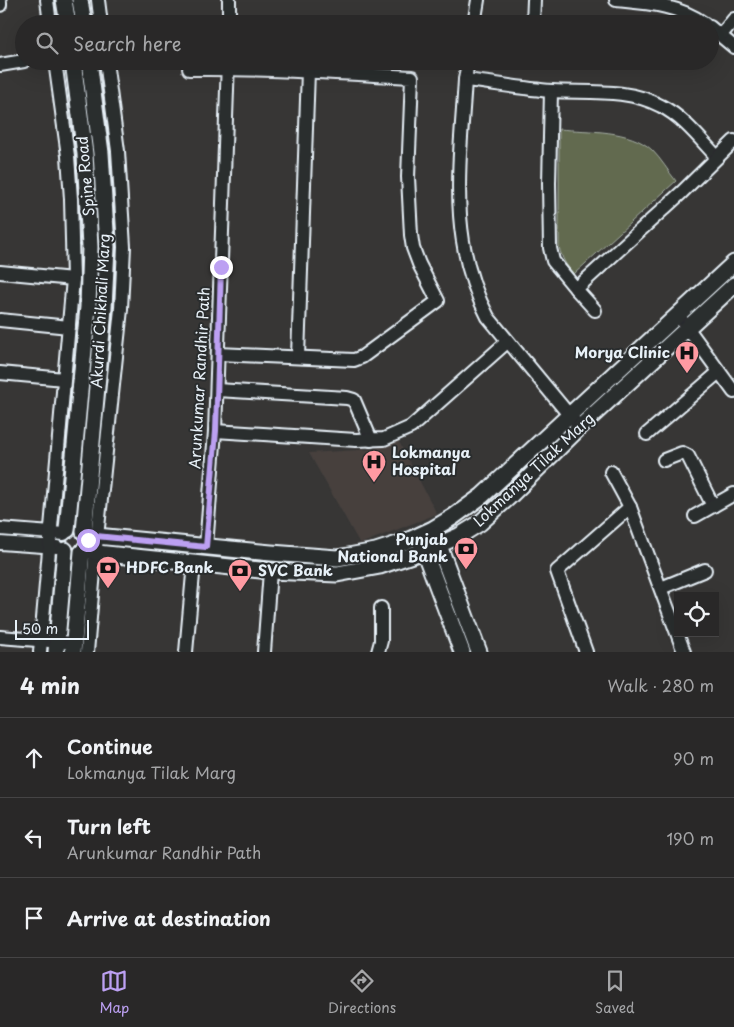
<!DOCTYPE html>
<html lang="en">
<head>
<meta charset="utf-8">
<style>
	body { margin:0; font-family:"Playpen Sans",sans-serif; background:#353434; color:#f1f3f6 }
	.controls { position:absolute; right:15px; bottom:15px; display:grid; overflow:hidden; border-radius:0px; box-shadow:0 5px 20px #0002 }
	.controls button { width:45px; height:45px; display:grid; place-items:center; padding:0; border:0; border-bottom:1px solid #454445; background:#292828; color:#f1f3f6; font:25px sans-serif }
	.scale { position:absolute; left:15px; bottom:12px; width:74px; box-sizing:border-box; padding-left:5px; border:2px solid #e8f1f8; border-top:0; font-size:14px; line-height:18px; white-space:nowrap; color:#e8f1f8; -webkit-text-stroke:4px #2a2d2e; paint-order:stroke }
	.stop { position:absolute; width:15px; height:15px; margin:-11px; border:4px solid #bca0f2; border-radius:50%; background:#fff }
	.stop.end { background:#bca0f2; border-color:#fff; box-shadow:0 1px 5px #0008 }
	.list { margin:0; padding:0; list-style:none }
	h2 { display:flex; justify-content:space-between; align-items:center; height:65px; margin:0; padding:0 20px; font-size:21px }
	h2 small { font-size:16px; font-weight:400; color:#a5a6a8 }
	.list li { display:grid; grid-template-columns:32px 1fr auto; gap:15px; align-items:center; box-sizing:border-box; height:80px; padding:0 20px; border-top:1px solid #454445 }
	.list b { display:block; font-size:19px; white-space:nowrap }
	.list p { margin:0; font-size:16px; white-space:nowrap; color:#a5a6a8 }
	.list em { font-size:16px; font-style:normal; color:#a5a6a8 }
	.icon { flex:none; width:28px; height:28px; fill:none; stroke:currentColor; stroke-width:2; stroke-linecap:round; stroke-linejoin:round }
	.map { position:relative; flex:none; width:734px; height:652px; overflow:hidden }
	.search { position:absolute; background:#292828; box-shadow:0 5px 20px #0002; left:15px; right:15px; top:15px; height:55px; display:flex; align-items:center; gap:12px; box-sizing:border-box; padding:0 18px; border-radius:28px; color:#a5a6a8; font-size:19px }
	.sheet { height:305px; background:#292828 }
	nav { display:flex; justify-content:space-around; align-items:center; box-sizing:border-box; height:70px; border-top:1px solid #454445; background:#292828; font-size:14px; color:#a5a6a8 }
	nav a { display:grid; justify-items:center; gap:2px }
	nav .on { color:#bca0f2 }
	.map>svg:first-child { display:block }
</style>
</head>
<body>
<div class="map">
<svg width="734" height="652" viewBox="0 0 734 652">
	<rect width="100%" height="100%" fill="#373635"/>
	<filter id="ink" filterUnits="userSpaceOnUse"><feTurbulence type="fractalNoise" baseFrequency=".02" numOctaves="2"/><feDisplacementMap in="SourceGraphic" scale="10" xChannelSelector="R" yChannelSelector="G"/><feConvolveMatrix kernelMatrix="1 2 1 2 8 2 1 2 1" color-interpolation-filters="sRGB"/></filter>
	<g filter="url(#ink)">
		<path fill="#46403e" d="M398,440l39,74 -77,30 -51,-91 65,-4z"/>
		<path fill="#626a50" stroke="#a5aea4" d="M559,129c30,3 71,0 93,21 9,9 16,21 24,31l-102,93c-8,-9 -12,-15 -15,-27z"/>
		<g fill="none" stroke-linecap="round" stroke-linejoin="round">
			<defs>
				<g id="minor">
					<path d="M47,0l3,24"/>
					<path d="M98,0l3,24"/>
					<path d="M616,0c31,3 63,5 89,24"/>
					<path d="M0,2v3"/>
					<path d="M229,24v-24"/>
					<path d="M474,24l4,-24"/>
					<path d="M533,24l1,-24"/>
					<path d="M710,27l24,20"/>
					<path d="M721,35l13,-16"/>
					<path d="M468,61l-3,19c-5,83 -18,160 23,237l87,105"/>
					<path d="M0,65l24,-4"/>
					<path d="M189,69c74,-1 148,4 223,8l-4,100 3,58 2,13 6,16 19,37 -76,56 -8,3 -136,-6"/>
					<path d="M465,80c29,3 58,9 87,11 37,2 76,-3 109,15 22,11 39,33 56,51"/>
					<path d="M551,91l-2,92 1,65 3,13 23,28 105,-96 53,-52"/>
					<path d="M0,272l73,7"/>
					<path d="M576,289l19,21"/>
					<path d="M678,315l56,77"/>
					<path d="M0,320l69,7"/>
					<path d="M298,356l10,-285"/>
					<path d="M0,373l64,6"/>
					<path d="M217,390l130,8 7,2 17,40"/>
					<path d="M215,431l141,9 28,-1 27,-12 96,-85"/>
					<path d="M647,434l72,-62"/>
					<path d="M664,460l18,-7 6,3 25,50"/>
					<path d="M611,472l19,35 54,145"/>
					<path d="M695,516l39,-22"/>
					<path d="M0,529l64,5"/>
					<path d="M0,543l57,4"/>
					<path d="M206,547l9,-116 13,-370"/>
					<path d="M661,588l44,-18"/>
					<path d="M0,637l74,6"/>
					<path d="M40,652l33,-373 -2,-80 -3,-43 -13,-95"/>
					<path d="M87,652l10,-115 24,-228 3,-62 -6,-96 -12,-90"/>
					<path d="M186,652l8,-89"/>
					<path d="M264,652l6,-81"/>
					<path d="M378,652l3,-11v-33"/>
					<path d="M586,652l-29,-81 73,-64"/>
				</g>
				<g id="major">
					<path d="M64,0l4,24"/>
					<path d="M80,0l4,24"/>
					<path d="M67,530l21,-223 2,-60 -5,-93 -12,-93"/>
					<path d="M84,532l20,-224 3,-61 -6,-94 -12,-92"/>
					<path d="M86,535l185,18 66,5 39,-7 31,-10 26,-12 20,-12 29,-21 252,-233"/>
					<path d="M435,535l44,117"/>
					<path d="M421,543l41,109"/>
					<path d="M85,548l12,5 173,18 67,3 43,-8 44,-15 35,-15 21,-13 28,-25 72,-71 154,-142"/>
					<path d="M56,652l9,-102"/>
					<path d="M73,652l9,-100"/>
				</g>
			</defs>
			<use href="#minor" stroke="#e8f1f8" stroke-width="16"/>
			<use href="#major" stroke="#e8f1f8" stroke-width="19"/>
			<use href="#minor" stroke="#2a2d2e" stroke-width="12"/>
			<use href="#major" stroke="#2a2d2e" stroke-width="15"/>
		</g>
	</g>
	<g fill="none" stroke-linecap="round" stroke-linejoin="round" filter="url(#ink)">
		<path stroke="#bca0f2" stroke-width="6" d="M88,540l-2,-5 120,12 10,-116 5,-164"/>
	</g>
	<defs>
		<symbol id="hospital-pin" viewBox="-11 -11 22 30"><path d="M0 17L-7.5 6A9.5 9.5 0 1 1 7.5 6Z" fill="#ff9aa2" stroke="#2a2d2e"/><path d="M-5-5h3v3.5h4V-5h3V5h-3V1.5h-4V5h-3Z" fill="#111"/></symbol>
		<symbol id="bank-pin" viewBox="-11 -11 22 30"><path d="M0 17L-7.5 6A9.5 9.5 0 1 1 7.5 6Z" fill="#ff9aa2" stroke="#2a2d2e"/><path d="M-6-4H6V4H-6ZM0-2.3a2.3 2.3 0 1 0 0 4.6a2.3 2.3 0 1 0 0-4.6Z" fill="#111"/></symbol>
	</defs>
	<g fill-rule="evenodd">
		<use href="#hospital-pin" x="673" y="339" width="28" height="38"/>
		<use href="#hospital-pin" x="360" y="448" width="28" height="38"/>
		<use href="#bank-pin" x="452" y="535" width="28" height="38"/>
		<use href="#bank-pin" x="94" y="554" width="28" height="38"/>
		<use href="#bank-pin" x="226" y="557" width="28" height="38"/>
	</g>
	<g text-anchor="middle" stroke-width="4" stroke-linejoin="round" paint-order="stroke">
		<g font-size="15" fill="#e8f1f8" stroke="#2a2d2e">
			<text transform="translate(86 176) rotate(-95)" y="5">Spine Road</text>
			<text transform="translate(101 311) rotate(-87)" y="5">Akurdi Chikhali Marg</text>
			<text transform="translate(200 378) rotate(-87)" y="5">Arunkumar Randhir Path</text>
			<text transform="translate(534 470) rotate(-43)" y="5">Lokmanya Tilak Marg</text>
		</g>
		<g font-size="15" font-weight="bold" fill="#e8f1f8" stroke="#2a2d2e" text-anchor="start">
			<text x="670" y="358" text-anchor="end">Morya Clinic</text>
			<text x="392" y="458">Lokmanya<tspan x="392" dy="17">Hospital</tspan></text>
			<text x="448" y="545" text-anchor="end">Punjab<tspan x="448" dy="17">National Bank</tspan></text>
			<text x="126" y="573">HDFC Bank</text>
			<text x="258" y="576">SVC Bank</text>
		</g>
	</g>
</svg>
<div class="controls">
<button><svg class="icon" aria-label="locate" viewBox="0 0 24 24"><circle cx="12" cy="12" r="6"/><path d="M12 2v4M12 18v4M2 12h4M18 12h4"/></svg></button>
</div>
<div class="scale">50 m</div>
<div class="stop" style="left:88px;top:540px"></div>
<div class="stop end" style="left:221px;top:267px"></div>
<div class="search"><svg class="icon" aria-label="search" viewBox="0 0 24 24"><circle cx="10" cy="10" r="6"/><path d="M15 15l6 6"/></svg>Search here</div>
</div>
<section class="sheet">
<h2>4 min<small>Walk · 280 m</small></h2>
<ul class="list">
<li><svg class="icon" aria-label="ahead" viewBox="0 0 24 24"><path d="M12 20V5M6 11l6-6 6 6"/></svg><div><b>Continue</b><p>Lokmanya Tilak Marg</p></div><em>90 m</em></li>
<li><svg class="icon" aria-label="left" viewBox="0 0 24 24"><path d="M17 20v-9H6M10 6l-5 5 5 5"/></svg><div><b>Turn left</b><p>Arunkumar Randhir Path</p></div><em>190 m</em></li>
<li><svg class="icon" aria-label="arrive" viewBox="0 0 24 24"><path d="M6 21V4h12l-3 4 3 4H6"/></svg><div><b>Arrive at destination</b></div></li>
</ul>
</section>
<nav>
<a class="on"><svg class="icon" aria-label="map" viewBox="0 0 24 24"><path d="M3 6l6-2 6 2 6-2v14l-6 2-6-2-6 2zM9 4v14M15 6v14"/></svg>Map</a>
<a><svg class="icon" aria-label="directions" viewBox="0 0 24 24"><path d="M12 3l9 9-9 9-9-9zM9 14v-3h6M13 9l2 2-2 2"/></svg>Directions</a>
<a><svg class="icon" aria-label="saved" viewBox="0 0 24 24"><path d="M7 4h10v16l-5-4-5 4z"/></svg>Saved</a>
</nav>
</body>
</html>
